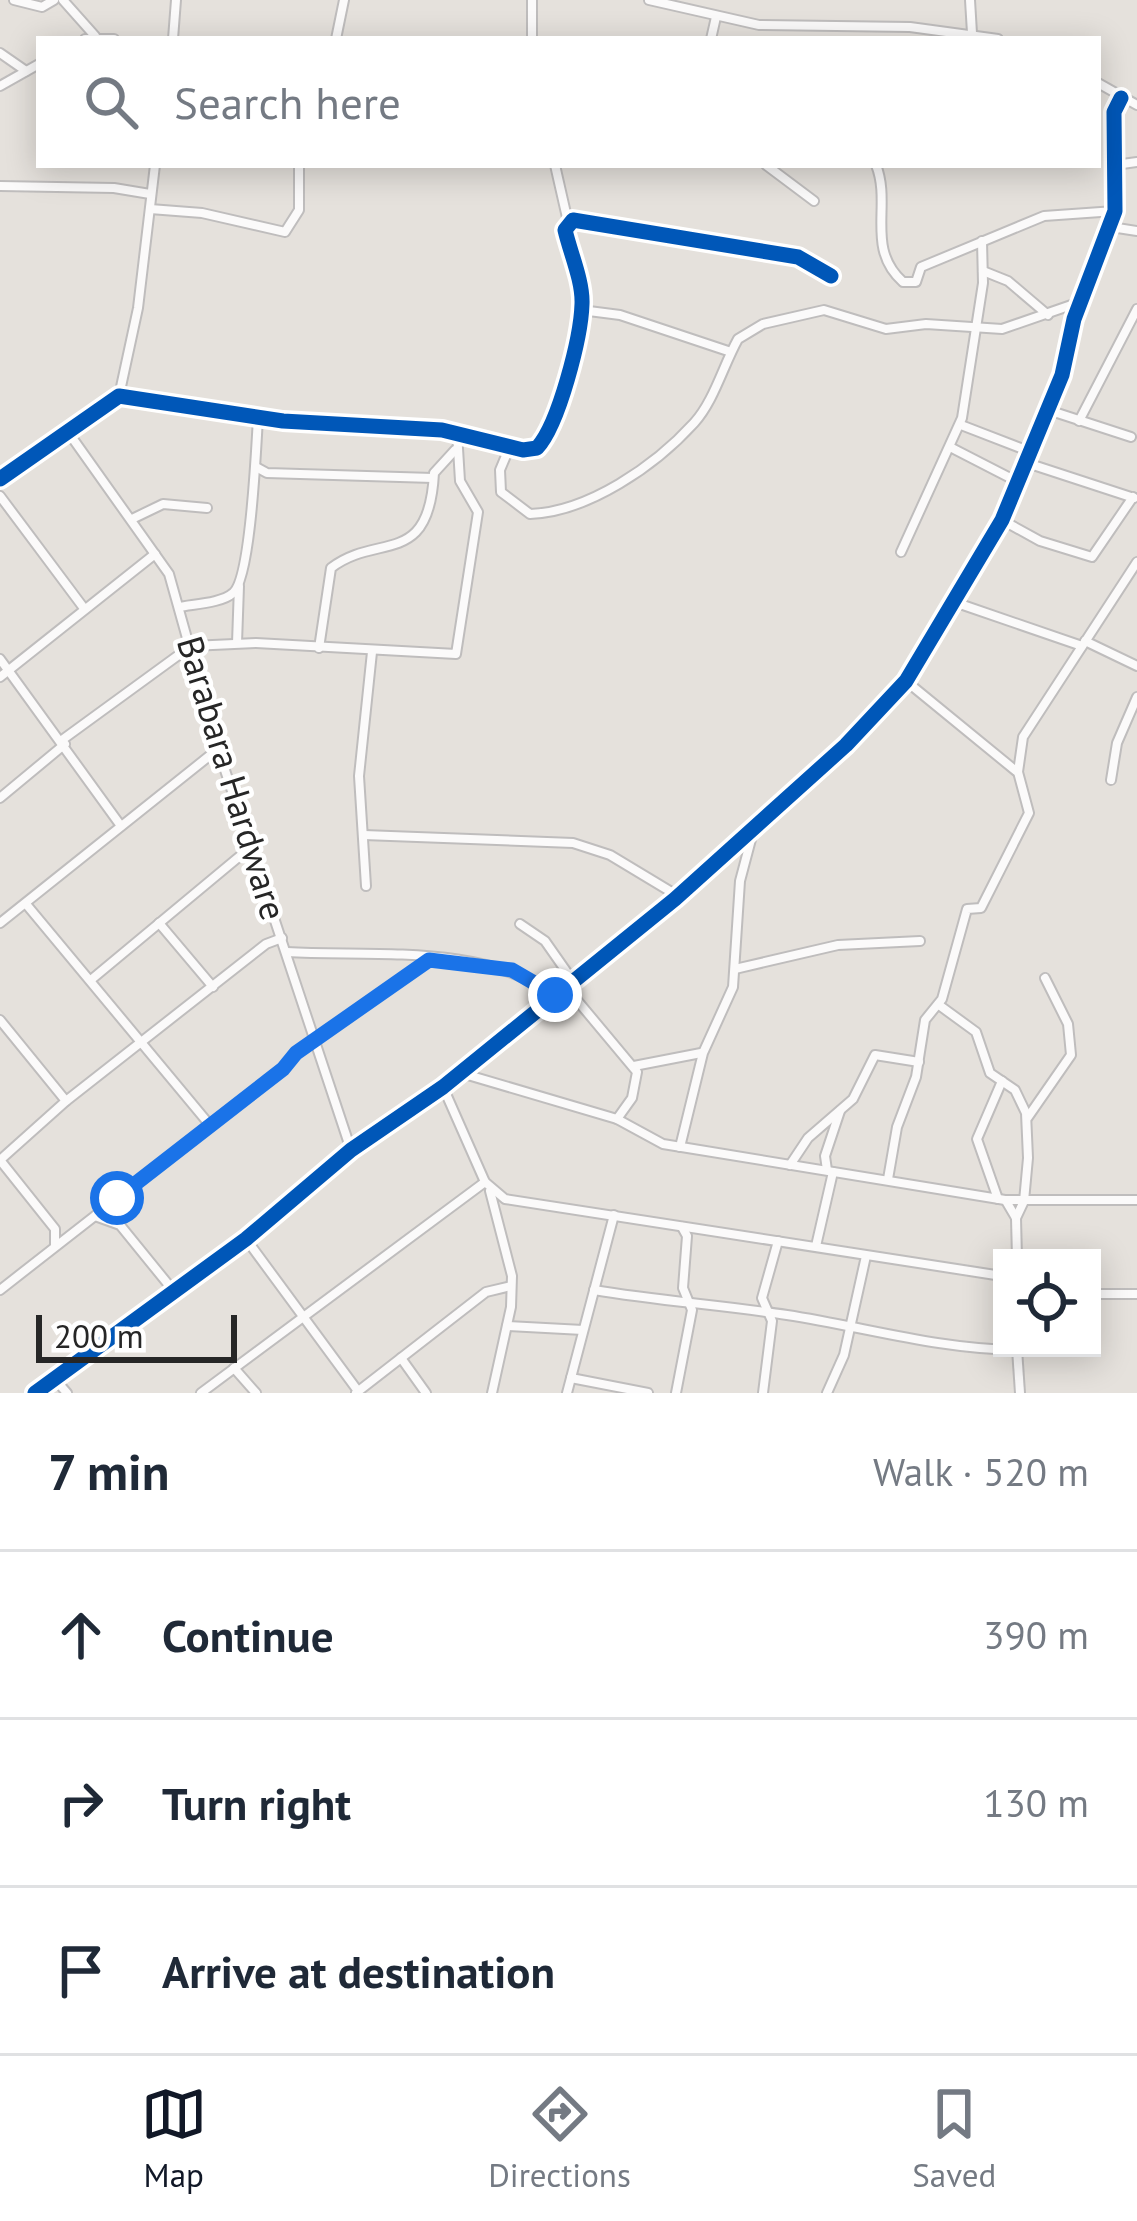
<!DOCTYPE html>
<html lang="en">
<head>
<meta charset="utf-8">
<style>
	body { margin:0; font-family:"PT Sans",sans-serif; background:#f6f6f7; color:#1f2937 }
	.controls { position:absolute; right:36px; bottom:36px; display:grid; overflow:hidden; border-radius:0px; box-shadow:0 6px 30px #0003 }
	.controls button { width:108px; height:108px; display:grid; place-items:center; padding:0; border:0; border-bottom:3px solid #e0e1e3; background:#fff; color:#1f2937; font:60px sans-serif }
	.scale { position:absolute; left:36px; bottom:30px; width:201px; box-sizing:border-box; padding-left:12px; border:6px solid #262626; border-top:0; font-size:33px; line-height:42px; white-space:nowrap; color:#262626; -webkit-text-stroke:9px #fff; paint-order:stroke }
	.stop { position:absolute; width:36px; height:36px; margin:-27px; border:9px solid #1a73e8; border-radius:50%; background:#fff }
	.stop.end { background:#1a73e8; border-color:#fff; box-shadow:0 3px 12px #0008 }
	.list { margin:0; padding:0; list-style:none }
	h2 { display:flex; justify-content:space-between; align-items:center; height:156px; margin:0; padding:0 48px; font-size:51px }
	h2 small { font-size:39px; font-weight:400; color:#747a83 }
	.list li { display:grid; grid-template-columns:78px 1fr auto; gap:36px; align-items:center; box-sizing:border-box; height:168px; padding:0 48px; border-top:3px solid #e0e1e3 }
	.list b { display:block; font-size:45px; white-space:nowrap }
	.list em { font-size:39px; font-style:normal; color:#747a83 }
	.icon { flex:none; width:66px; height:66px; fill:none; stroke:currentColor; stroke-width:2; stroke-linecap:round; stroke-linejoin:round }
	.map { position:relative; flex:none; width:1137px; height:1393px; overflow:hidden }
	.search { position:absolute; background:#fff; box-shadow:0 6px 30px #0003; left:36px; right:36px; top:36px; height:132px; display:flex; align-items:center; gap:30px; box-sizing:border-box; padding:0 42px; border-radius:0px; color:#747a83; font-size:45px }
	.sheet { height:660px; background:#fff }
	nav { display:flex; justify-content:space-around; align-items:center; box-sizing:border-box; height:168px; border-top:3px solid #e0e1e3; background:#fff; font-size:33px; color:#747a83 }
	nav a { display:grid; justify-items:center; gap:6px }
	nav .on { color:#111827 }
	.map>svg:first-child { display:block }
</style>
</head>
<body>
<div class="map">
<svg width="1137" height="1393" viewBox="0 0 1137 1393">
	<rect width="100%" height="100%" fill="#e5e1dc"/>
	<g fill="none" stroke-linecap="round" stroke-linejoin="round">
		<defs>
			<g id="minor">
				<path d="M14,0l28,7 12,-7"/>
				<path d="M63,0l32,36"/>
				<path d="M532,0v39"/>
				<path d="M649,0l110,25 151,2 88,12"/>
				<path d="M970,0l2,33"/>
				<path d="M85,39h29"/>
				<path d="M173,39l3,-39"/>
				<path d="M336,39l8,-39"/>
				<path d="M711,39l5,-22"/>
				<path d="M0,53l26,18"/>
				<path d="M1098,83l39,22"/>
				<path d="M0,86l39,-22"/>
				<path d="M555,165l13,57"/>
				<path d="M766,165l48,36"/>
				<path d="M876,165c16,40 -11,83 27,117h13l5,-15 123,-51 71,-5"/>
				<path d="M1115,165l22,-3"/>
				<path d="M0,186l114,2 36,6"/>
				<path d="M150,209l52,4 83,19 14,-22v-45"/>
				<path d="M1111,227l26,4"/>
				<path d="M983,271l25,10 40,34"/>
				<path d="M581,310l39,5 111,37"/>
				<path d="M119,396l19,-88 17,-143"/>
				<path d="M1048,410l83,27"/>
				<path d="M1079,421l58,-112"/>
				<path d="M961,425l70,27"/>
				<path d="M66,429l103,145 49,175 133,401"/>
				<path d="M510,446l-10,24 1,22 29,22c58,-2 125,-48 164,-91 20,-22 29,-57 44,-84l25,-15 61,-14 62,19 40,-5 76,5 78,-27"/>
				<path d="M950,447l68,35"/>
				<path d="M1027,463l107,35"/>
				<path d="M256,467l11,6 166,5"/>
				<path d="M0,479l119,-83 164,25 159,9 81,20 14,-2c22,-24 44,-111 45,-144 1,-23 -12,-52 -17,-74l8,-10 225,37 33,19"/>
				<path d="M0,496l83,111"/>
				<path d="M132,519l31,-15 44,4"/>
				<path d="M1002,520l38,21 52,16 41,-60"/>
				<path d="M901,552l61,-134 21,-135 -1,-42"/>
				<path d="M957,603l125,43"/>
				<path d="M179,607c15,-3 43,-4 54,-14 18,-15 23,-145 25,-175"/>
				<path d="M1085,641l52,25"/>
				<path d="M237,643l2,-57"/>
				<path d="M319,648l12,-80c47,-36 98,1 103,-95l21,-23"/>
				<path d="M0,659l121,167"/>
				<path d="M0,677l155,-123"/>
				<path d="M906,681l110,90"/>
				<path d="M62,740l129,-94 65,-3 200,11 22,-142 -18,-31 -3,-49"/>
				<path d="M1111,780l6,-37 20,-46"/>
				<path d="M0,798l65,-54"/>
				<path d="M364,835l209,8 37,12 68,41"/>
				<path d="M366,886l-7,-110 13,-124"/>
				<path d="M26,904l183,220"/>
				<path d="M0,923l218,-174"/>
				<path d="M159,923l54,64"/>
				<path d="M520,924l25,17 28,40"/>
				<path d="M287,952c85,5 197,-9 268,44"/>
				<path d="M735,969l103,-24 82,-4"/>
				<path d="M92,979l160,-133"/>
				<path d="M566,987l71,85 -5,26 -15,21"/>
				<path d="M939,1005l37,27 14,41 25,17 11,23 2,45 -4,43 -8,17"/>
				<path d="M0,1020l66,81"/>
				<path d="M634,1066l67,-13"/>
				<path d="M461,1073l156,46 46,25 342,56h132"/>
				<path d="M443,1087l42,95 20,17 497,77"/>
				<path d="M1028,1117l43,-62 -3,-31 -23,-46"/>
				<path d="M680,1147l23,-94 30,-66 7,-106 13,-49"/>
				<path d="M790,1165l18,-27 45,-39 22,-44 44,7"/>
				<path d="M827,1170l-2,-14 15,-45"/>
				<path d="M888,1179l9,-52 19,-50 9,-57 17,-21 25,-90 14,-1 48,-95 -11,-41 5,-35 114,-175"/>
				<path d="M490,1191l22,85 -1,31 -19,86"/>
				<path d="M998,1199l-21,-60 25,-58"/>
				<path d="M1006,1201l10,17 1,40"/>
				<path d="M95,1216l25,9 52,64"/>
				<path d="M246,1239l112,152"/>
				<path d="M55,1245v-16l-55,-69 66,-59 200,-157 16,-6"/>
				<path d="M816,1246l17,-74"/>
				<path d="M0,1290l283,-221 13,-16 133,-93"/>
				<path d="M594,1290c65,11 129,15 193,25 78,12 150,34 230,35"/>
				<path d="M1092,1294h45"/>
				<path d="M507,1326l76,4"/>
				<path d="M1017,1349l3,44"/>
				<path d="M401,1358l25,35"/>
				<path d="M234,1368l22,25"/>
				<path d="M54,1378l13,15"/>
				<path d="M571,1378l77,15"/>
				<path d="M201,1393l284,-211"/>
				<path d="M356,1393l130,-101 25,-6"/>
				<path d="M567,1393l47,-178"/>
				<path d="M676,1393l16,-83 -9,-22 4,-52 -5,-9"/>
				<path d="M763,1393l9,-72 -10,-23 16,-57"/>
				<path d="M827,1393l17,-38 22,-99"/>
			</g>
			<path id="tertiary" d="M35,1393l211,-154 105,-89 92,-63 232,-188 171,-154 60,-64 96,-161 60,-145 12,-56 41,-108 -1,-99 7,-14"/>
		</defs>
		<use href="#minor" stroke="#bfbdbd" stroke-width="12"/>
		<use href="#tertiary" stroke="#bfbdbd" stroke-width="14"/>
		<use href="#minor" stroke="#fbfafa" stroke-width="8"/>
		<use href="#tertiary" stroke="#fbfafa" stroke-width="9"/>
		<defs>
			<g id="cycleway">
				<path d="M0,479l119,-83 164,25 159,9 81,20 14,-2c22,-24 44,-111 45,-144 1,-23 -12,-52 -17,-74l8,-10 225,37 33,19"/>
				<path d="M35,1393l211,-154 105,-89 92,-63 232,-188 171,-154 60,-64 96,-161 60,-145 12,-56 41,-108 -1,-99 7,-14"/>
			</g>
		</defs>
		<use href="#cycleway" stroke="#fff" stroke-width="22"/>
		<use href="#cycleway" stroke="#0057b8" stroke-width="15"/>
	</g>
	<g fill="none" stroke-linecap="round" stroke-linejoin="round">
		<path stroke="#1a73e8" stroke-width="15" d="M117,1198l166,-129 13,-16 133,-93 83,10 43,25"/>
	</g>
	<g text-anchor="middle" stroke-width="9" stroke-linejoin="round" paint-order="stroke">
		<g font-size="36" fill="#262626" stroke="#fff">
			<text transform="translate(232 778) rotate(73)" y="13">Barabara Hardware</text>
		</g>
	</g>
</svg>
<div class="controls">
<button><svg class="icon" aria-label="locate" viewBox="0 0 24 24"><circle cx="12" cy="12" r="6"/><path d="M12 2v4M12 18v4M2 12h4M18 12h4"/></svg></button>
</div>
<div class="scale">200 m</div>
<div class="stop" style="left:117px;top:1198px"></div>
<div class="stop end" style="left:555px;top:995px"></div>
<div class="search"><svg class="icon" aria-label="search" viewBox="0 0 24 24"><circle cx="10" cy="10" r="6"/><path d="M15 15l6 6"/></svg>Search here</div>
</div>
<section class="sheet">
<h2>7 min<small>Walk · 520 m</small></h2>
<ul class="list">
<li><svg class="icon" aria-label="ahead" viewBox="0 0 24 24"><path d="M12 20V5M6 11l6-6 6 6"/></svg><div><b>Continue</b></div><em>390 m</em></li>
<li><svg class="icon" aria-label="right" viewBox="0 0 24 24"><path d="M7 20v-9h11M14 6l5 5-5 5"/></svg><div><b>Turn right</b></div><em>130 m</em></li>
<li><svg class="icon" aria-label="arrive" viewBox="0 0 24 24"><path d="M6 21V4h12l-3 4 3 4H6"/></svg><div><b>Arrive at destination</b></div></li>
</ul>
</section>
<nav>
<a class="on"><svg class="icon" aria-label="map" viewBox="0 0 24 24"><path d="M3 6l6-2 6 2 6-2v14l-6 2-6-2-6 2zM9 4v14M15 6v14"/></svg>Map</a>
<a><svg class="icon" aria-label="directions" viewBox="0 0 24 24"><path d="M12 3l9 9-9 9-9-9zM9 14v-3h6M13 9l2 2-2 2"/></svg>Directions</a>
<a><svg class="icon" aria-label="saved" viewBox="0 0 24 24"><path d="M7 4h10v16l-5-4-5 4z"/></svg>Saved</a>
</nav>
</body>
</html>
